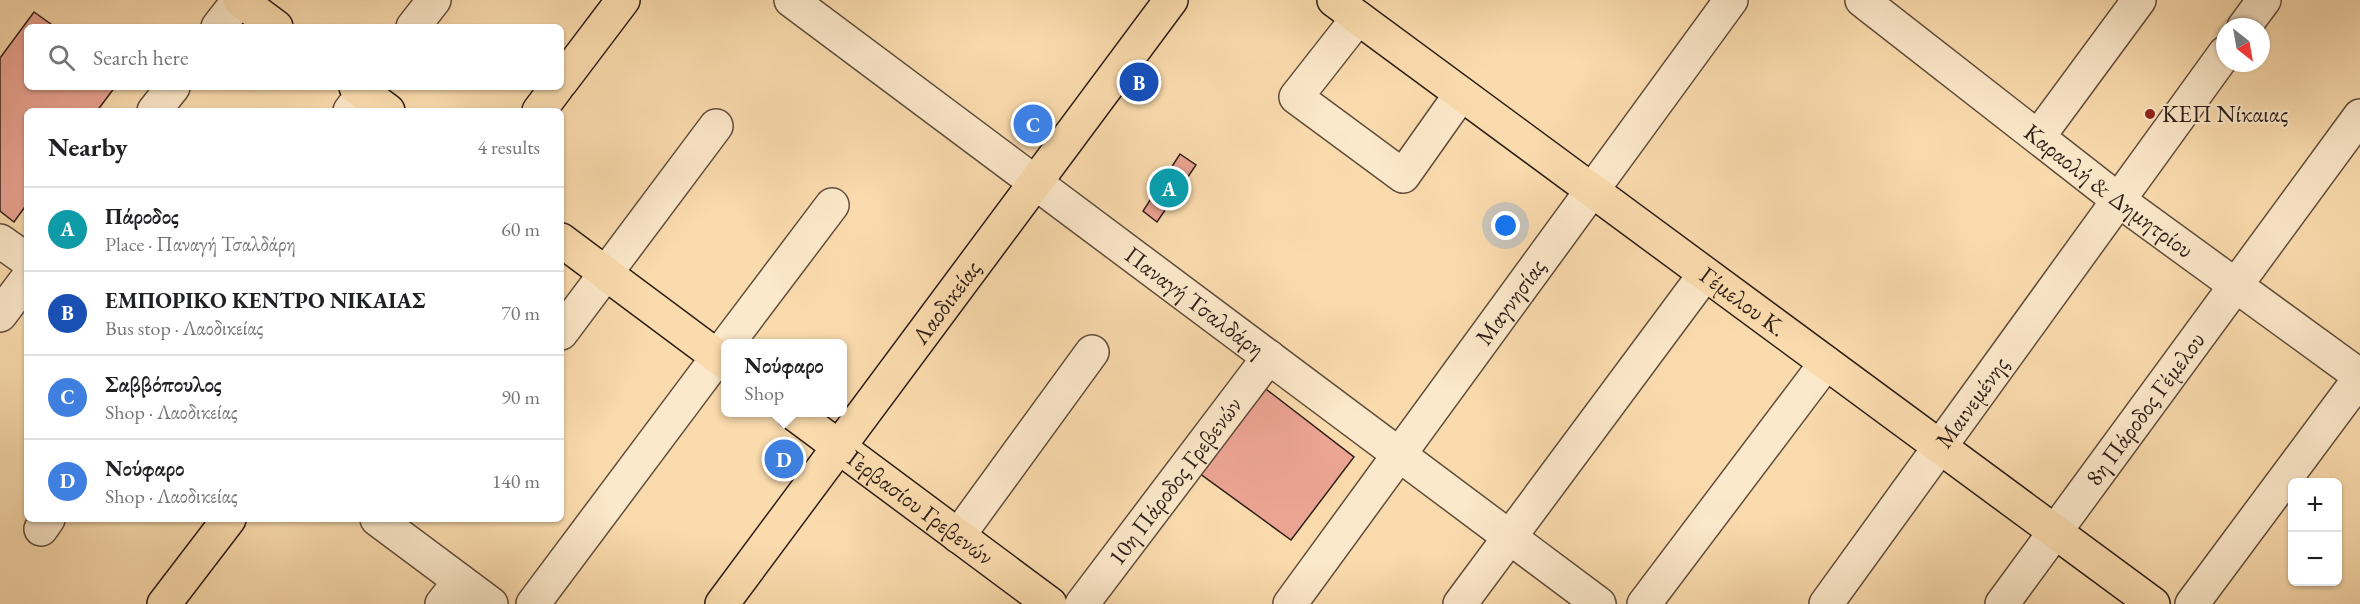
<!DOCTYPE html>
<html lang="en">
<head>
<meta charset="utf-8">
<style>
	body { margin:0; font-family:"EB Garamond",serif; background:#f6f6f6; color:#202124 }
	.controls { position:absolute; right:18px; bottom:18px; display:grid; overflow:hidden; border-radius:9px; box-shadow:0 2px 4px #0004 }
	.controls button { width:54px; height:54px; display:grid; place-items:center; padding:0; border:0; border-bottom:2px solid #e0e0e0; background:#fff; color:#202124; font:30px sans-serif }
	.compass { position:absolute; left:2216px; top:18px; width:54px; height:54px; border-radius:50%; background:#fff; box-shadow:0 2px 4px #0004; rotate:149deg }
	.you { position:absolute; left:1506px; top:226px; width:21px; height:21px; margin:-15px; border:4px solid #fff; border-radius:50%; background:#1a73e8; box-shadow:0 0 0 9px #1a73e833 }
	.badge { display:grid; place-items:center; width:39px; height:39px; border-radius:50%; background:#db2777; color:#fff; font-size:20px; font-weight:700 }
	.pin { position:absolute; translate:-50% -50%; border:3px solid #fff; box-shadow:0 2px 6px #0006 }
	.popup { position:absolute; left:721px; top:339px; width:126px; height:78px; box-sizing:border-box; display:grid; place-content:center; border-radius:9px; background:#fff; filter:drop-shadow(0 2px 4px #0005); font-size:20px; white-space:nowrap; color:#757577 }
	.popup b { font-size:22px; color:#202124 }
	.popup::after { content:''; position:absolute; left:50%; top:100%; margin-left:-12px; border:12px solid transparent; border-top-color:#fff }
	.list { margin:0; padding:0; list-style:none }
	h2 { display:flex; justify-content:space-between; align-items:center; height:78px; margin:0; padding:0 24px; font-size:26px }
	h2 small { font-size:20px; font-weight:400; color:#757577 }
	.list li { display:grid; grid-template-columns:39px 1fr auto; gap:18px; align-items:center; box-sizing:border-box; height:84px; padding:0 24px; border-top:2px solid #e0e0e0 }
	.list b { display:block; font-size:22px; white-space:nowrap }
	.list p { margin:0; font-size:20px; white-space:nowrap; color:#757577 }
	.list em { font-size:20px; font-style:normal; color:#757577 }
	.icon { flex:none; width:33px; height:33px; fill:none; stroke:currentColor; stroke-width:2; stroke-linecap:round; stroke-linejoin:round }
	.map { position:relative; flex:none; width:2360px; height:604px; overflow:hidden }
	.search { position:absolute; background:#fff; box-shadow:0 2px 4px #0004; left:24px; top:24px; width:540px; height:66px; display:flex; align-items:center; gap:15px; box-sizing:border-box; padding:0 21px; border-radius:9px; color:#757577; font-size:22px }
	.panel { position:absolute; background:#fff; box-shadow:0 2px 4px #0004; left:24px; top:108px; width:540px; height:414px; border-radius:9px }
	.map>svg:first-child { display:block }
</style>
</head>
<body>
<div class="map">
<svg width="2360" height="604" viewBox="0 0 2360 604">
	<rect width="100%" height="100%" fill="#fadbad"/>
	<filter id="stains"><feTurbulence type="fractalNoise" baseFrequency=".00333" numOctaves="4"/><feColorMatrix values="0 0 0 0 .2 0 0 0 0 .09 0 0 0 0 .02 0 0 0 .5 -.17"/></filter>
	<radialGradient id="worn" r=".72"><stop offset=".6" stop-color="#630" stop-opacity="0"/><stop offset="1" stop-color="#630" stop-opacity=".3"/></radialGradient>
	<g fill="#eca493" stroke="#2d1e17" stroke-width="1.5">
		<path d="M34,12l21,15h-28v60h88l-18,24h-70v93l-13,18 -14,-11v-153z"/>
		<path d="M1180,154l16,11 -39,57 -14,-11z"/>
		<path d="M1262,386l92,71 -63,83 -92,-67z"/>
	</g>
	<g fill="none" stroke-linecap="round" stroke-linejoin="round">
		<defs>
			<g id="minor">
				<path id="s1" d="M791,0l808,604"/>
				<path id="s2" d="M1862,0l255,199 243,177"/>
				<path d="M1358,18l-62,79 107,79 58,-82"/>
				<path d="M218,27l21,-27"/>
				<path d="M413,27l21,-27"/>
				<path d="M2244,27l20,-27"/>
				<path d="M154,111l19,-24"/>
				<path d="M350,111l18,-24"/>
				<path d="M2038,137l101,-137"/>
				<path d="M0,241l27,19"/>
				<path d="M0,315l27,-36"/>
				<path d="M561,333l155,-207"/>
				<path d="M727,344l105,-139"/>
				<path d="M377,519l114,85"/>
				<path d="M41,529l7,-10"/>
				<path d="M958,536l134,-184"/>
				<path d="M442,604l18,-23"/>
				<path d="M533,604l193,-258"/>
				<path id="s3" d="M1082,604l187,-247"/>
				<path id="s4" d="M1290,604l441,-604"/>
				<path d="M1460,604l245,-330"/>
				<path d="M1644,604l182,-241"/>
				<path id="s5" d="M1826,604l399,-551"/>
				<path id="s6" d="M2002,604l358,-488"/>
				<path d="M2192,604l168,-226"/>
			</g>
			<g id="major">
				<path d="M240,0l36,27"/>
				<path id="s7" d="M1334,0l819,604"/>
				<path d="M561,82l62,-82"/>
				<path d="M356,87l32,24"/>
				<path d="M539,111l18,-24"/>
				<path d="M561,240l165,123"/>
				<path id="s8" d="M792,412l258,192"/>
				<path d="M164,604l65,-85"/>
				<path id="s9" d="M722,604l449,-604"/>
			</g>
		</defs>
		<use href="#minor" stroke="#604d3c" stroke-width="36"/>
		<use href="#major" stroke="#2d1e17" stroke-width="36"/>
		<use href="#minor" stroke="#fce8ca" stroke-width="33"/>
		<use href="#major" stroke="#fadbad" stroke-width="33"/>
	</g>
	<circle fill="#8f2418" stroke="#fce8ca" stroke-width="2" cx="2150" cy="114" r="6"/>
	<g text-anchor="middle" stroke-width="4.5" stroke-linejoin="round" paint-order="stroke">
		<g font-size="24" fill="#2d1e17" stroke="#fce8ca" text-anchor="start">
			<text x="2162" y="122">ΚΕΠ Νίκαιας</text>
		</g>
		<g font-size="24" fill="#2d1e17" stroke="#fce8ca">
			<text dy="8" stroke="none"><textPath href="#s2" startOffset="312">Καραολή &amp; Δημητρίου</textPath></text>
			<text dy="8" stroke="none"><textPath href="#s9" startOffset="376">Λαοδικείας</textPath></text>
			<text dy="8" stroke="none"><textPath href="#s1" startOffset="504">Παναγή Τσαλδάρη</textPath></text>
			<text dy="8" stroke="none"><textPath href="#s4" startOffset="374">Μαγνησίας</textPath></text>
			<text dy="8" stroke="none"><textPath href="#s7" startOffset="508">Γέμελου Κ.</textPath></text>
			<text dy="8" stroke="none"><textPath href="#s5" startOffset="249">Μαινεμένης</textPath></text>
			<text dy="8" stroke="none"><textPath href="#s6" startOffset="242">8η Πάροδος Γέμελου</textPath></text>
			<text dy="8" stroke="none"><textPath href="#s3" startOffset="154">10η Πάροδος Γρεβενών</textPath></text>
			<text dy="8" stroke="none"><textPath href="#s8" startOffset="160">Γερβασίου Γρεβενών</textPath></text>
		</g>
	</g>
	<rect width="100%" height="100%" filter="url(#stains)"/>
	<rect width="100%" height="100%" fill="url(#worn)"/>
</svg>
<div class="controls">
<button>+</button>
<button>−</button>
</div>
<svg class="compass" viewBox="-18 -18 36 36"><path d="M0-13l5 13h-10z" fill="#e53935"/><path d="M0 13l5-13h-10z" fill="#757577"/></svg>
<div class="you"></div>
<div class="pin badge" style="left:1169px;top:188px;background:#0f9aa8">A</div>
<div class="pin badge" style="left:1139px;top:82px;background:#1a4fb4">B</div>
<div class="pin badge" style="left:1033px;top:124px;background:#3f7fe0">C</div>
<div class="pin badge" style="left:784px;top:459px;background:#3f7fe0">D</div>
<div class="popup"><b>Νούφαρο</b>Shop</div>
<div class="search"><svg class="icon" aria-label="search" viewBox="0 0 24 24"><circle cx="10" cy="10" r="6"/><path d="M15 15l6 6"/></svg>Search here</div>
<section class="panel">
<h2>Nearby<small>4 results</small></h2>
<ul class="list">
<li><span class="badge" style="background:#0f9aa8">A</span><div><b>Πάροδος</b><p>Place · Παναγή Τσαλδάρη</p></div><em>60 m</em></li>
<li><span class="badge" style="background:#1a4fb4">B</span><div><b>ΕΜΠΟΡΙΚΟ ΚΕΝΤΡΟ ΝΙΚΑΙΑΣ</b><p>Bus stop · Λαοδικείας</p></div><em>70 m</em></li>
<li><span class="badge" style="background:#3f7fe0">C</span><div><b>Σαββόπουλος</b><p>Shop · Λαοδικείας</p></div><em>90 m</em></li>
<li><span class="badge" style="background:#3f7fe0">D</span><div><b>Νούφαρο</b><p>Shop · Λαοδικείας</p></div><em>140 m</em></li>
</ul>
</section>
</div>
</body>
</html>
